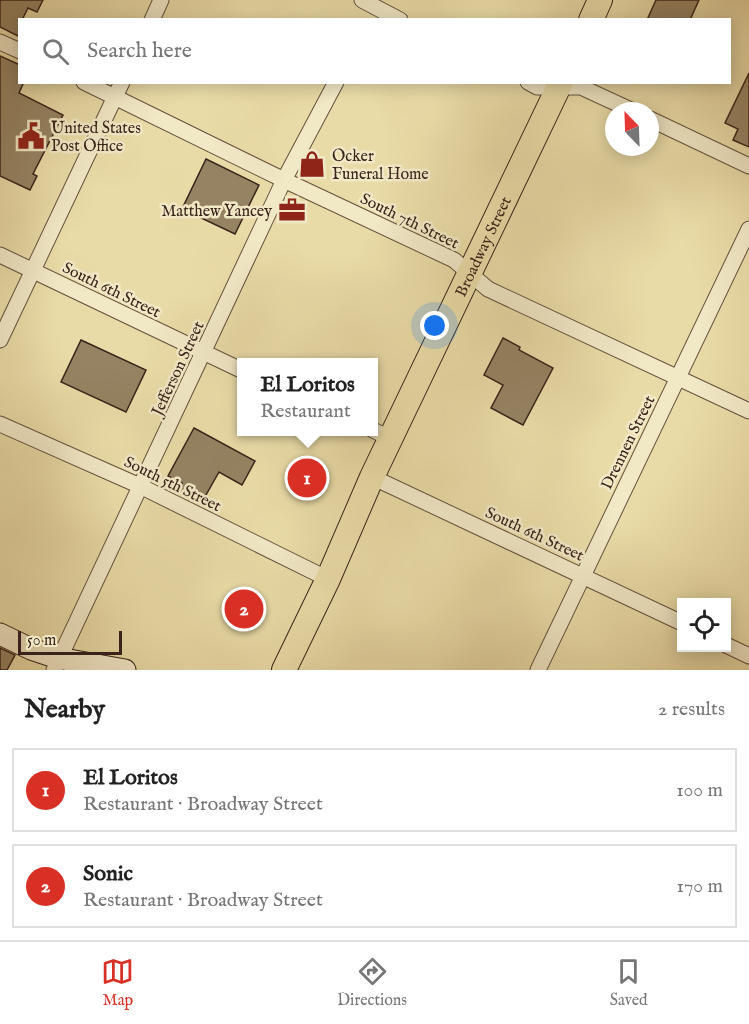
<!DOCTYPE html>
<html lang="en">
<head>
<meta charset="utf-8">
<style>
	body { margin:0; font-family:"IM FELL English",serif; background:#f2f2f2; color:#222 }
	.controls { position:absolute; right:18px; bottom:18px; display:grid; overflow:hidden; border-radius:0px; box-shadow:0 3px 15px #0003 }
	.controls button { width:54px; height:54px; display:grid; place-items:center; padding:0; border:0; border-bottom:2px solid #e0e0e0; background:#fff; color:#222; font:30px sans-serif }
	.compass { position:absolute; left:605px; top:102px; width:54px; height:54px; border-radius:50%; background:#fff; box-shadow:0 3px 15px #0003; rotate:337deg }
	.scale { position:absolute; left:18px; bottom:15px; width:104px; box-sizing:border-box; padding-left:6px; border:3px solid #39231a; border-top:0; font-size:16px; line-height:21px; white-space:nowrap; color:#39231a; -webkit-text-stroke:4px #f1e8c6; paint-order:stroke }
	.you { position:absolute; left:435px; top:326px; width:21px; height:21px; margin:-15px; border:4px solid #fff; border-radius:50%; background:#1a73e8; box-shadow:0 0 0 9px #1a73e833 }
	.badge { display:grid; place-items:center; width:39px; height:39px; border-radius:50%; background:#d93025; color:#fff; font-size:20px; font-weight:700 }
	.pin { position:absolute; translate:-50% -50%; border:3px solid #fff; box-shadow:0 2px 6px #0006 }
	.popup { position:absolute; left:237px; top:358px; width:141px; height:78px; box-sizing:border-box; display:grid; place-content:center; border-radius:0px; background:#fff; filter:drop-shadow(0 2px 4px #0005); font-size:20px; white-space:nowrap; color:#767676 }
	.popup b { font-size:22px; color:#222 }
	.popup::after { content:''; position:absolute; left:50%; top:100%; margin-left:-12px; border:12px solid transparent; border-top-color:#fff }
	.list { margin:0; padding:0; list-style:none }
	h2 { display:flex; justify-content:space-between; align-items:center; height:78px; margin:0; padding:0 24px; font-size:26px }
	h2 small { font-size:20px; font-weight:400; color:#767676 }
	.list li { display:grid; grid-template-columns:39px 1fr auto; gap:18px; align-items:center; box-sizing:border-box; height:84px; margin:0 12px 12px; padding:0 12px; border:2px solid #e0e0e0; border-radius:0px }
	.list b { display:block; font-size:22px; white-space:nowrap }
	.list p { margin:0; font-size:20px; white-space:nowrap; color:#767676 }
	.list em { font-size:20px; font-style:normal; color:#767676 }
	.icon { flex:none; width:33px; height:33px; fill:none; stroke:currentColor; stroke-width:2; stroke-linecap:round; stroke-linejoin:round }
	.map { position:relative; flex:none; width:749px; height:670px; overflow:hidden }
	.search { position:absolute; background:#fff; box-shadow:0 3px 15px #0003; left:18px; right:18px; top:18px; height:66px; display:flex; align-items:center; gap:15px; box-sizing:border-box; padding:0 21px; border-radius:0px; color:#767676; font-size:22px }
	.sheet { height:270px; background:#fff }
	nav { display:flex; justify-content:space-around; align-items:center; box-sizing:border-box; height:84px; border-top:2px solid #e0e0e0; background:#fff; font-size:16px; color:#767676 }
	nav a { display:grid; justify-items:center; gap:3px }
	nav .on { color:#d93025 }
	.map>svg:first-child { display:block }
</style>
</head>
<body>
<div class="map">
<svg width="749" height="670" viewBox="0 0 749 670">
	<rect width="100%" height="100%" fill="#e9dba7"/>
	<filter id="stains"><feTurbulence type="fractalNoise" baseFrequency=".00333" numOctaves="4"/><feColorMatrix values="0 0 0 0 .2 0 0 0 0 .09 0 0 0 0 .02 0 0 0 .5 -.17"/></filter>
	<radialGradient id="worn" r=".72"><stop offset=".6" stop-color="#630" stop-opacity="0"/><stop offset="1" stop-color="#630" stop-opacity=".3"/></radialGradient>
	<g fill="#958363" stroke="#39231a" stroke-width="1.5">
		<path d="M0,0h43l-6,12 -9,-4 -6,12h-2v17l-20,-10z"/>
		<path d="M656,0h43l-9,20h-43z"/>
		<path d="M0,56l20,9v17h4l-5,11 44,22 -30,59 4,2 -7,14 -30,-14z"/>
		<path d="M749,73v74l-16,-7 5,-11 -13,-6z"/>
		<path d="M206,159l53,26 -24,49 -53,-25z"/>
		<path d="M503,338l17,9 -1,3 34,18 -30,57 -32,-17 12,-23 -19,-10z"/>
		<path d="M81,340l65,30 -20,42 -65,-30z"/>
		<path d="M194,428l61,33 -13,24 -23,-13 -17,30 -24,-12 4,-7 -14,-7z"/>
		<path d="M0,648l15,7 -8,15h-7z"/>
	</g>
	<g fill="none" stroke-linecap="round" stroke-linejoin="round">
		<defs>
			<g id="street">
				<path d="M362,0l38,20"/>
				<path d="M152,20l9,-20"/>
				<path d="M0,42l20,9"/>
				<path d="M84,82l200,98 170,80 34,29 261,122"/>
				<path d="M528,82l9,5h44l52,24"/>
				<path d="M650,119l99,47"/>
				<path d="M0,255l241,115"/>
				<path d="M0,340l122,-258"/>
				<path d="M0,424l140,62 188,93"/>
				<path d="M373,430l18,9"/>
				<path d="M372,477l310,146"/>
				<path d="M726,645l23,11"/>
				<path d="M54,670l230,-490 52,-98"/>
				<path d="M538,670l211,-441"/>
			</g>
			<path id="secondary" d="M0,634l31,15 27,9 67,12"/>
			<g id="primary">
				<path d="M591,20l9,-20"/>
				<path id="s1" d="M284,670l44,-91 44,-102 189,-395"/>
			</g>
		</defs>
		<use href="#street" stroke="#65513d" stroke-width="17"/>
		<use href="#secondary" stroke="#39231a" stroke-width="23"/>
		<use href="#primary" stroke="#39231a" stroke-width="26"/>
		<use href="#street" stroke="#f1e8c6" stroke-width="15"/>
		<use href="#secondary" stroke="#f1e8c6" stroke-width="21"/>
		<use href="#primary" stroke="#e9dba7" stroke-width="24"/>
	</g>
	<defs>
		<symbol id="civic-bare" viewBox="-9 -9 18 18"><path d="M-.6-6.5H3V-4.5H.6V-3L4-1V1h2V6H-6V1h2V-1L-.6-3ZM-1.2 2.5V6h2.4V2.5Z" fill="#8f2418" stroke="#f1e8c6" stroke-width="2.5" paint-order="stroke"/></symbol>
		<symbol id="shop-bare" viewBox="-9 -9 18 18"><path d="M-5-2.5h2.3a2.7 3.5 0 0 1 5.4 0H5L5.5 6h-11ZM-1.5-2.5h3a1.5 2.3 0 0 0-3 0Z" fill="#8f2418" stroke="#f1e8c6" stroke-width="2.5" paint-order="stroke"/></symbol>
		<symbol id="office-bare" viewBox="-9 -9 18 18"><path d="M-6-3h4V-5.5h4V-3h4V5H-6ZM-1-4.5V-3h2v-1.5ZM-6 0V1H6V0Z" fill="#8f2418" stroke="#f1e8c6" stroke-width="2.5" paint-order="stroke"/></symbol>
	</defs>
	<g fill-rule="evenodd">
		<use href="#civic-bare" x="12" y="117" width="38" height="38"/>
		<use href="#shop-bare" x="293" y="145" width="38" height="38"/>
		<use href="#office-bare" x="273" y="191" width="38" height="38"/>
	</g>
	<g text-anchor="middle" stroke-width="5" stroke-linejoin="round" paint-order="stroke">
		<g font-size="16" fill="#39231a" stroke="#f1e8c6" text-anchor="start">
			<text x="51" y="133">United States<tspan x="51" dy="18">Post Office</tspan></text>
			<text x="332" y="161">Ocker<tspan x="332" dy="18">Funeral Home</tspan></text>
			<text x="272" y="216" text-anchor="end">Matthew Yancey</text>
		</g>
		<g font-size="16" fill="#39231a" stroke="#f1e8c6">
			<text transform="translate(410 220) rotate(26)" y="6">South 7th Street</text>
			<text dy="6" stroke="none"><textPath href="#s1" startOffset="468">Broadway Street</textPath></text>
			<text transform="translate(112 289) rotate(26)" y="6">South 6th Street</text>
			<text transform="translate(177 368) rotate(-65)" y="6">Jefferson Street</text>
			<text transform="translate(627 442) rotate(-64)" y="6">Drennen Street</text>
			<text transform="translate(173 483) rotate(26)" y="6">South 5th Street</text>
			<text transform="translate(535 533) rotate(25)" y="6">South 6th Street</text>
		</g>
	</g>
	<rect width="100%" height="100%" filter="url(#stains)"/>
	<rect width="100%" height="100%" fill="url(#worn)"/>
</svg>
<div class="controls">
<button><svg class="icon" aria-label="locate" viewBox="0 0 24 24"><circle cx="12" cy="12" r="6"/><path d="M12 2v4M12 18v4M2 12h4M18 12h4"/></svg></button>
</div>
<svg class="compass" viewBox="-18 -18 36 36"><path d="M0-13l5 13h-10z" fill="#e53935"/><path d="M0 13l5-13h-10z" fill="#767676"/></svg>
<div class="scale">50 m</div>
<div class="you"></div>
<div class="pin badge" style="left:307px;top:478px">1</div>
<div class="popup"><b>El Loritos</b>Restaurant</div>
<div class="pin badge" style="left:244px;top:609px">2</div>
<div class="search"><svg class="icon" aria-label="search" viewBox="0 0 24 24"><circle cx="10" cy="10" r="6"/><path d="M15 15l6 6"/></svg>Search here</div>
</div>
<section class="sheet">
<h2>Nearby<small>2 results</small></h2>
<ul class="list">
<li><span class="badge">1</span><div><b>El Loritos</b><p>Restaurant · Broadway Street</p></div><em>100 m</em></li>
<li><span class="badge">2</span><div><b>Sonic</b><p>Restaurant · Broadway Street</p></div><em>170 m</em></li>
</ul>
</section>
<nav>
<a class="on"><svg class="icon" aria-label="map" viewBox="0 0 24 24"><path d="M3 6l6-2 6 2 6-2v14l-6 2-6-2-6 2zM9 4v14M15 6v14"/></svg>Map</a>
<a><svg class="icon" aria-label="directions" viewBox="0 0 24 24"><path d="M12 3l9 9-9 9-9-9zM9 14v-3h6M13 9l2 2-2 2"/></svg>Directions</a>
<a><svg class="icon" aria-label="saved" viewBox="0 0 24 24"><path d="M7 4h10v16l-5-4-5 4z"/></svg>Saved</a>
</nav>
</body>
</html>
